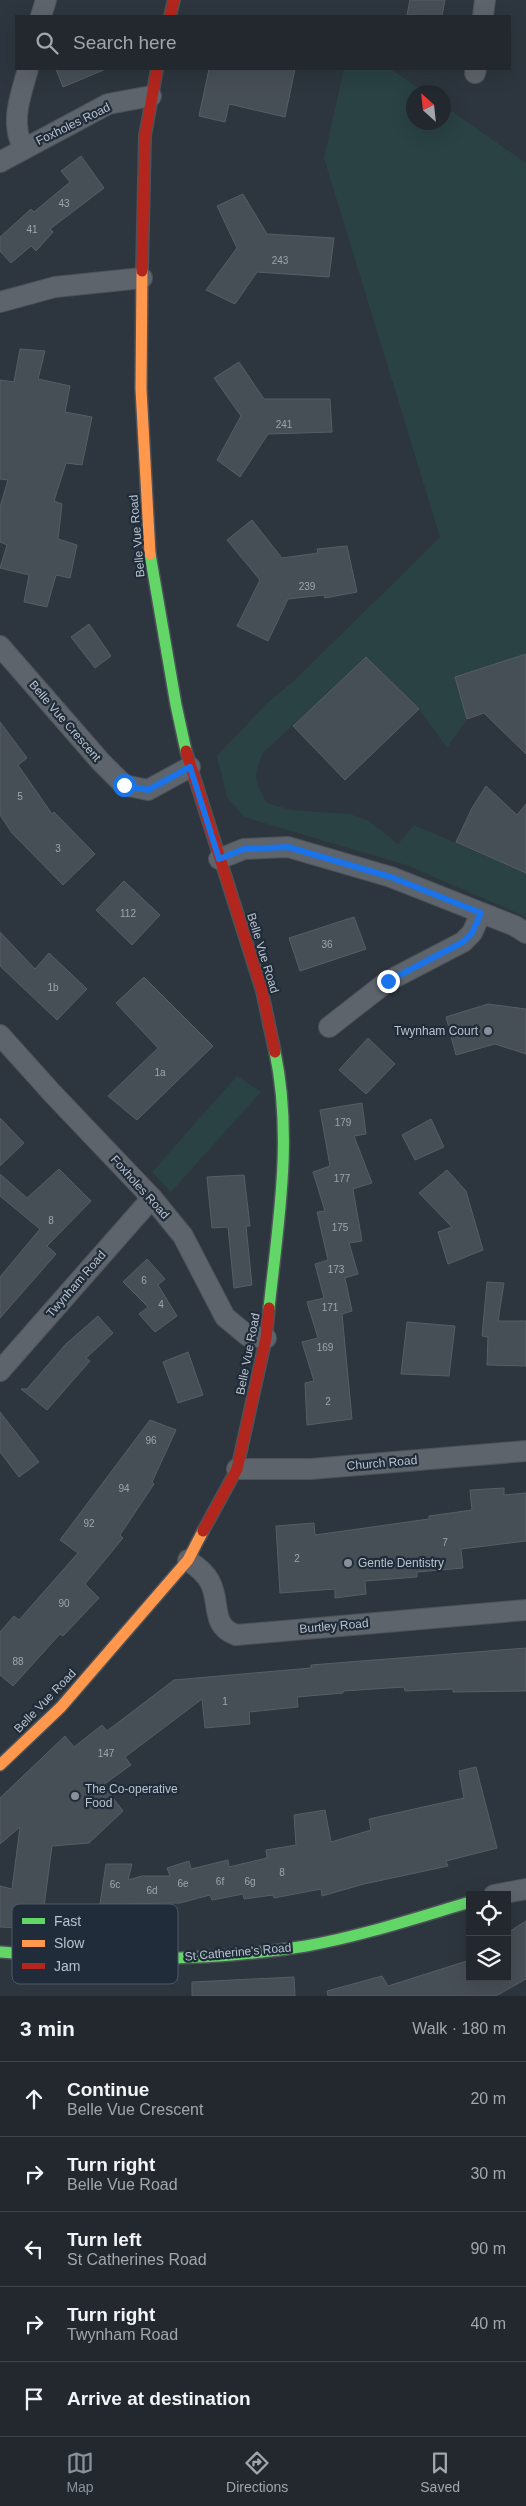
<!DOCTYPE html>
<html lang="en">
<head>
<meta charset="utf-8">
<style>
	body { margin:0; font-family:Arial,sans-serif; background:#2a3036; color:#f1f3f6 }
	.controls { position:absolute; right:15px; bottom:15px; display:grid; overflow:hidden; border-radius:0px; box-shadow:0 5px 20px #0002 }
	.controls button { width:45px; height:45px; display:grid; place-items:center; padding:0; border:0; border-bottom:1px solid #3f444a; background:#22282e; color:#f1f3f6; font:25px sans-serif }
	.compass { position:absolute; left:406px; top:85px; width:45px; height:45px; border-radius:50%; background:#22282e; box-shadow:0 5px 20px #0002; rotate:333deg }
	.stop { position:absolute; width:15px; height:15px; margin:-11px; border:4px solid #1a73e8; border-radius:50%; background:#fff }
	.stop.end { background:#1a73e8; border-color:#fff; box-shadow:0 1px 5px #0008 }
	.list { margin:0; padding:0; list-style:none }
	h2 { display:flex; justify-content:space-between; align-items:center; height:65px; margin:0; padding:0 20px; font-size:21px }
	h2 small { font-size:16px; font-weight:400; color:#a2a6aa }
	.list li { display:grid; grid-template-columns:32px 1fr auto; gap:15px; align-items:center; box-sizing:border-box; height:75px; padding:0 20px; border-top:1px solid #3f444a }
	.list b { display:block; font-size:19px; white-space:nowrap }
	.list p { margin:0; font-size:16px; white-space:nowrap; color:#a2a6aa }
	.list em { font-size:16px; font-style:normal; color:#a2a6aa }
	.icon { flex:none; width:28px; height:28px; fill:none; stroke:currentColor; stroke-width:2; stroke-linecap:round; stroke-linejoin:round }
	.map { position:relative; flex:none; width:526px; height:1996px; overflow:hidden }
	.search { position:absolute; background:#22282e; box-shadow:0 5px 20px #0002; left:15px; right:15px; top:15px; height:55px; display:flex; align-items:center; gap:12px; box-sizing:border-box; padding:0 18px; border-radius:0px; color:#a2a6aa; font-size:19px }
	.sheet { height:440px; background:#22282e }
	nav { display:flex; justify-content:space-around; align-items:center; box-sizing:border-box; height:70px; border-top:1px solid #3f444a; background:#22282e; font-size:14px; color:#a2a6aa }
	nav a { display:grid; justify-items:center; gap:2px }
	nav .on { color:#88919b }
	.map>svg:first-child { display:block }
</style>
</head>
<body>
<div class="map">
<svg width="526" height="1996" viewBox="0 0 526 1996">
	<rect width="100%" height="100%" fill="#2d363e"/>
	<g fill="#2a4244">
		<path d="M344,69h46l35,23h-11v30h30v-16l82,57v491l-70,23 11,42 -20,29 -28,-39 -54,-52 -102,96c-10,23 -9,28 4,50l24,7 59,4 19,7 29,23 16,-19 112,48v44l-120,-52 -162,-48 -17,-20 -10,-41 50,-53 28,-23 145,-143 -116,-379z"/>
		<path d="M237,1076l24,16 -90,100 -19,-20z"/>
	</g>
	<g fill="#474f56" stroke="#565d65">
		<path d="M410,0h35l-3,16 -35,-1z"/>
		<path d="M56,69h50l-43,18z"/>
		<path d="M209,69h86l-10,48 -56,-13 -4,18 -26,-6z"/>
		<path d="M81,156l23,32 -54,41 3,3 -17,19 -5,-5 -20,17 -11,-12v-14l31,-28 3,3 36,-30 -9,-11z"/>
		<path d="M243,194l24,40 67,4 -5,39 -72,-5 -22,32 -29,-14 31,-42 -20,-42z"/>
		<path d="M20,349l25,2 -7,28 32,7 -5,26 27,5 -10,48 -16,-2 -12,38 8,3 -4,35 19,6 -7,33 -14,-3 -9,32 -23,-5 5,-27 -29,-7 7,-23 -7,-3v-35l8,-27 -8,-1v-99l14,2z"/>
		<path d="M239,362l25,37h66l2,33 -64,2 -28,43 -23,-17 24,-44 -27,-38z"/>
		<path d="M252,520l30,38 36,-5 -1,-4 30,-3 10,46 -32,6 -1,-3 -36,4 -20,42 -31,-15 23,-46 -33,-40z"/>
		<path d="M89,624l22,32 -16,12 -24,-31z"/>
		<path d="M526,654v100l-42,-41 -17,6 -12,-42z"/>
		<path d="M366,657l53,52 -74,71 -52,-54z"/>
		<path d="M0,722l27,36 -9,7 34,49 2,-2 41,42 -32,31 -51,-52 -12,-18z"/>
		<path d="M486,786l31,29 9,-11v69l-70,-31 16,-34z"/>
		<path d="M124,881l36,34 -28,30 -36,-35z"/>
		<path d="M354,917l12,32 -66,22 -11,-33z"/>
		<path d="M0,932l35,37 14,-16 38,36 -30,31 -57,-54z"/>
		<path d="M144,977l69,69 -76,74 -29,-24 50,-48 -42,-45z"/>
		<path d="M488,1004l38,5v45l-31,-10 -39,11 -10,-38z"/>
		<path d="M368,1038l27,26 -29,30 -27,-24z"/>
		<path d="M362,1103l4,31 -12,2 18,47 -19,6 9,52 -13,2 9,31 -13,4 7,33 -10,3 10,105 -45,6 -2,-42 9,-2 -12,-39 16,-4 -11,-36 17,-4 -9,-34 13,-4 -11,-48 8,-1 -12,-39 17,-6 -10,-56z"/>
		<path d="M0,1118l24,25 -24,23z"/>
		<path d="M431,1119l13,28 -29,13 -13,-25z"/>
		<path d="M59,1169l32,32 -44,45 9,8 -56,64v-41l40,-48 -40,-33v-22l27,24z"/>
		<path d="M447,1170l19,21 17,59 -35,14 -10,-32 14,-5 -33,-34z"/>
		<path d="M244,1175l6,51h-4l6,59 -18,3 -6,-61 -16,1 -5,-51z"/>
		<path d="M147,1259l18,20 -7,6 19,31 -22,16 -16,-18 9,-7 -25,-25z"/>
		<path d="M487,1282l17,1 -6,38h28v45l-39,-1 1,-28 -6,-1z"/>
		<path d="M98,1316l15,17 -27,25 4,3 -43,49 -26,-21h6l39,-45z"/>
		<path d="M407,1322l48,4 -6,50 -48,-2z"/>
		<path d="M188,1352l15,43 -25,8 -15,-41z"/>
		<path d="M0,1412l39,50 -20,15 -19,-25z"/>
		<path d="M150,1420l26,10 -24,52 2,2 -34,51 3,3 -38,46 14,14 -36,38 -3,-2 -47,52 -13,-11v-43l14,-16 5,4 59,-67 -18,-13z"/>
		<path d="M504,1488v7l22,-2v48l-65,8 2,19 -46,4v5l-52,4 1,13 -31,4v-9l-55,4 -4,-67 38,-3 1,12 114,-16v-3l43,-6 -2,-20z"/>
		<path d="M526,1648v43l-73,1v-3l-48,2 -1,-4 -61,4v2l-46,4 1,10 -49,5 1,12 -45,4 -3,-29 -77,58 6,8 -28,20 20,26 -34,32 -37,3 -11,83 -41,-2v-41l12,3 8,-62 -20,17v-46l65,-62 9,11 28,-22 5,6 67,-51 137,-12v-3z"/>
		<path d="M476,1767l21,81 -51,13 2,5 -84,18 -42,12 -1,-7 -47,9 -1,-3 -29,4 -1,-5 -31,6 -2,-5 -30,8 -80,1 6,-40h26l-4,16 14,-4h28l-3,-8 22,-7 2,8 37,-9 1,7 38,-9 -1,-8 30,-5 -2,-30 31,-5 6,32 40,-12 -2,-11 95,-21 -5,-27z"/>
		<path d="M526,1921v58l-30,17h-168l-1,-5 55,-15 6,10 82,-26v17h37v-44z"/>
		<path d="M294,1977l1,19h-103v-14z"/>
	</g>
	<g fill="none" stroke-linecap="round" stroke-linejoin="round">
		<defs>
			<g id="street">
				<path d="M41,16l5,-16"/>
				<path d="M483,16l2,-16"/>
				<path d="M475,73l1,-4"/>
				<path d="M24,149c-15,-26 -3,-54 4,-80"/>
				<path d="M0,162l108,-58 43,-8"/>
				<path d="M0,302l55,-15 87,-9"/>
				<path d="M0,646l101,116 23,23 24,5 42,-23"/>
				<path d="M219,859l25,-10 44,-2 103,30 124,49 11,7"/>
				<path d="M329,1027l59,-46 75,-39 9,-9 9,-20"/>
				<path d="M0,1035l53,59 99,104 31,38 42,81 23,19 18,2"/>
				<path d="M0,1371l152,-173"/>
				<path d="M237,1469h74l215,-18"/>
				<path d="M188,1560c9,7 17,12 22,22 11,21 0,44 26,53l290,-25"/>
				<path d="M494,1895l32,-6"/>
			</g>
			<g id="fast">
				<path d="M150,554l26,151 10,46"/>
				<path d="M269,1308c9,-84 24,-171 6,-256"/>
				<path d="M0,1952c102,8 204,11 306,-6 56,-10 110,-28 164,-44"/>
			</g>
			<g id="slow">
				<path d="M142,271l-1,118 9,165"/>
				<path d="M0,1765l61,-58 127,-147 15,-29"/>
			</g>
			<g id="jam">
				<path d="M170,16l4,-16"/>
				<path d="M142,271l3,-135 12,-67"/>
				<path d="M186,751l76,240 13,61"/>
				<path d="M203,1531l34,-62 29,-131 3,-30"/>
			</g>
		</defs>
		<use href="#street" stroke="#4c5258" stroke-width="22"/>
		<use href="#fast" stroke="#4c5258" stroke-width="14"/>
		<use href="#slow" stroke="#4c5258" stroke-width="14"/>
		<use href="#jam" stroke="#4c5258" stroke-width="14"/>
		<use href="#street" stroke="#5e646b" stroke-width="20"/>
		<use href="#fast" stroke="#63d668" stroke-width="11"/>
		<use href="#slow" stroke="#ff974d" stroke-width="11"/>
		<use href="#jam" stroke="#b3261e" stroke-width="11"/>
	</g>
	<g fill="none" stroke-linecap="round" stroke-linejoin="round">
		<path stroke="#1a73e8" stroke-width="6" d="M124,785l24,5 42,-23 29,92 25,-10 44,-2 103,30 90,36 -9,20 -9,9 -75,39"/>
	</g>
	<g fill="#88919b" stroke="#202c39" stroke-width="2">
		<circle cx="488" cy="1031" r="5"/>
		<circle cx="348" cy="1563" r="5"/>
		<circle cx="75" cy="1796" r="5"/>
	</g>
	<g text-anchor="middle" stroke-width="4.5" stroke-linejoin="round" paint-order="stroke">
		<g font-size="10" fill="#9ca5af">
			<text x="64" y="207">43</text>
			<text x="32" y="233">41</text>
			<text x="280" y="264">243</text>
			<text x="284" y="428">241</text>
			<text x="307" y="590">239</text>
			<text x="20" y="800">5</text>
			<text x="58" y="852">3</text>
			<text x="128" y="917">112</text>
			<text x="327" y="948">36</text>
			<text x="53" y="991">1b</text>
			<text x="160" y="1076">1a</text>
			<text x="343" y="1126">179</text>
			<text x="342" y="1182">177</text>
			<text x="51" y="1224">8</text>
			<text x="340" y="1231">175</text>
			<text x="336" y="1273">173</text>
			<text x="144" y="1284">6</text>
			<text x="161" y="1308">4</text>
			<text x="330" y="1311">171</text>
			<text x="325" y="1351">169</text>
			<text x="328" y="1405">2</text>
			<text x="151" y="1444">96</text>
			<text x="124" y="1492">94</text>
			<text x="89" y="1527">92</text>
			<text x="445" y="1546">7</text>
			<text x="297" y="1562">2</text>
			<text x="64" y="1607">90</text>
			<text x="18" y="1665">88</text>
			<text x="225" y="1705">1</text>
			<text x="106" y="1757">147</text>
			<text x="282" y="1876">8</text>
			<text x="220" y="1885">6f</text>
			<text x="250" y="1885">6g</text>
			<text x="183" y="1887">6e</text>
			<text x="115" y="1888">6c</text>
			<text x="152" y="1894">6d</text>
		</g>
		<g font-size="12" fill="#b9c2cd" stroke="#202c39">
			<text transform="translate(73 124) rotate(-26)" y="4">Foxholes Road</text>
			<text transform="translate(137 536) rotate(-95)" y="4">Belle Vue Road</text>
			<text transform="translate(65 721) rotate(49)" y="4">Belle Vue Crescent</text>
			<text transform="translate(263 953) rotate(73)" y="4">Belle Vue Road</text>
			<text transform="translate(140 1187) rotate(48)" y="4">Foxholes Road</text>
			<text transform="translate(76 1284) rotate(-49)" y="4">Twynham Road</text>
			<text transform="translate(248 1354) rotate(-79)" y="4">Belle Vue Road</text>
			<text transform="translate(382 1463) rotate(-5)" y="4">Church Road</text>
			<text transform="translate(334 1626) rotate(-5)" y="4">Burtley Road</text>
			<text transform="translate(45 1701) rotate(-46)" y="4">Belle Vue Road</text>
			<text transform="translate(238 1952) rotate(-5)" y="4">St Catherine's Road</text>
		</g>
		<g font-size="12" fill="#b9c2cd" stroke="#202c39" text-anchor="start">
			<text x="478" y="1035" text-anchor="end">Twynham Court</text>
			<text x="358" y="1567">Gentle Dentistry</text>
			<text x="85" y="1793">The Co-operative<tspan x="85" dy="14">Food</tspan></text>
		</g>
	</g>
	<rect x="12" y="1904" width="166" height="80" rx="8" fill="#202c39" stroke="#4e5965" stroke-width="1"/>
	<rect x="22" y="1918" width="23" height="6" fill="#63d668"/>
	<rect x="22" y="1940" width="23" height="7" fill="#ff974d"/>
	<rect x="22" y="1963" width="23" height="6" fill="#b3261e"/>
	<g font-size="14" fill="#b9c2cd">
		<text x="54" y="1926">Fast</text>
		<text x="54" y="1948">Slow</text>
		<text x="54" y="1971">Jam</text>
	</g>
</svg>
<div class="controls">
<button><svg class="icon" aria-label="locate" viewBox="0 0 24 24"><circle cx="12" cy="12" r="6"/><path d="M12 2v4M12 18v4M2 12h4M18 12h4"/></svg></button>
<button><svg class="icon" aria-label="layers" viewBox="0 0 24 24"><path d="M12 4l9 5-9 5-9-5zM3 14l9 5 9-5"/></svg></button>
</div>
<svg class="compass" viewBox="-18 -18 36 36"><path d="M0-13l5 13h-10z" fill="#e53935"/><path d="M0 13l5-13h-10z" fill="#a2a6aa"/></svg>
<div class="stop" style="left:124px;top:785px"></div>
<div class="stop end" style="left:388px;top:981px"></div>
<div class="search"><svg class="icon" aria-label="search" viewBox="0 0 24 24"><circle cx="10" cy="10" r="6"/><path d="M15 15l6 6"/></svg>Search here</div>
</div>
<section class="sheet">
<h2>3 min<small>Walk · 180 m</small></h2>
<ul class="list">
<li><svg class="icon" aria-label="ahead" viewBox="0 0 24 24"><path d="M12 20V5M6 11l6-6 6 6"/></svg><div><b>Continue</b><p>Belle Vue Crescent</p></div><em>20 m</em></li>
<li><svg class="icon" aria-label="right" viewBox="0 0 24 24"><path d="M7 20v-9h11M14 6l5 5-5 5"/></svg><div><b>Turn right</b><p>Belle Vue Road</p></div><em>30 m</em></li>
<li><svg class="icon" aria-label="left" viewBox="0 0 24 24"><path d="M17 20v-9H6M10 6l-5 5 5 5"/></svg><div><b>Turn left</b><p>St Catherines Road</p></div><em>90 m</em></li>
<li><svg class="icon" aria-label="right" viewBox="0 0 24 24"><path d="M7 20v-9h11M14 6l5 5-5 5"/></svg><div><b>Turn right</b><p>Twynham Road</p></div><em>40 m</em></li>
<li><svg class="icon" aria-label="arrive" viewBox="0 0 24 24"><path d="M6 21V4h12l-3 4 3 4H6"/></svg><div><b>Arrive at destination</b></div></li>
</ul>
</section>
<nav>
<a class="on"><svg class="icon" aria-label="map" viewBox="0 0 24 24"><path d="M3 6l6-2 6 2 6-2v14l-6 2-6-2-6 2zM9 4v14M15 6v14"/></svg>Map</a>
<a><svg class="icon" aria-label="directions" viewBox="0 0 24 24"><path d="M12 3l9 9-9 9-9-9zM9 14v-3h6M13 9l2 2-2 2"/></svg>Directions</a>
<a><svg class="icon" aria-label="saved" viewBox="0 0 24 24"><path d="M7 4h10v16l-5-4-5 4z"/></svg>Saved</a>
</nav>
</body>
</html>
